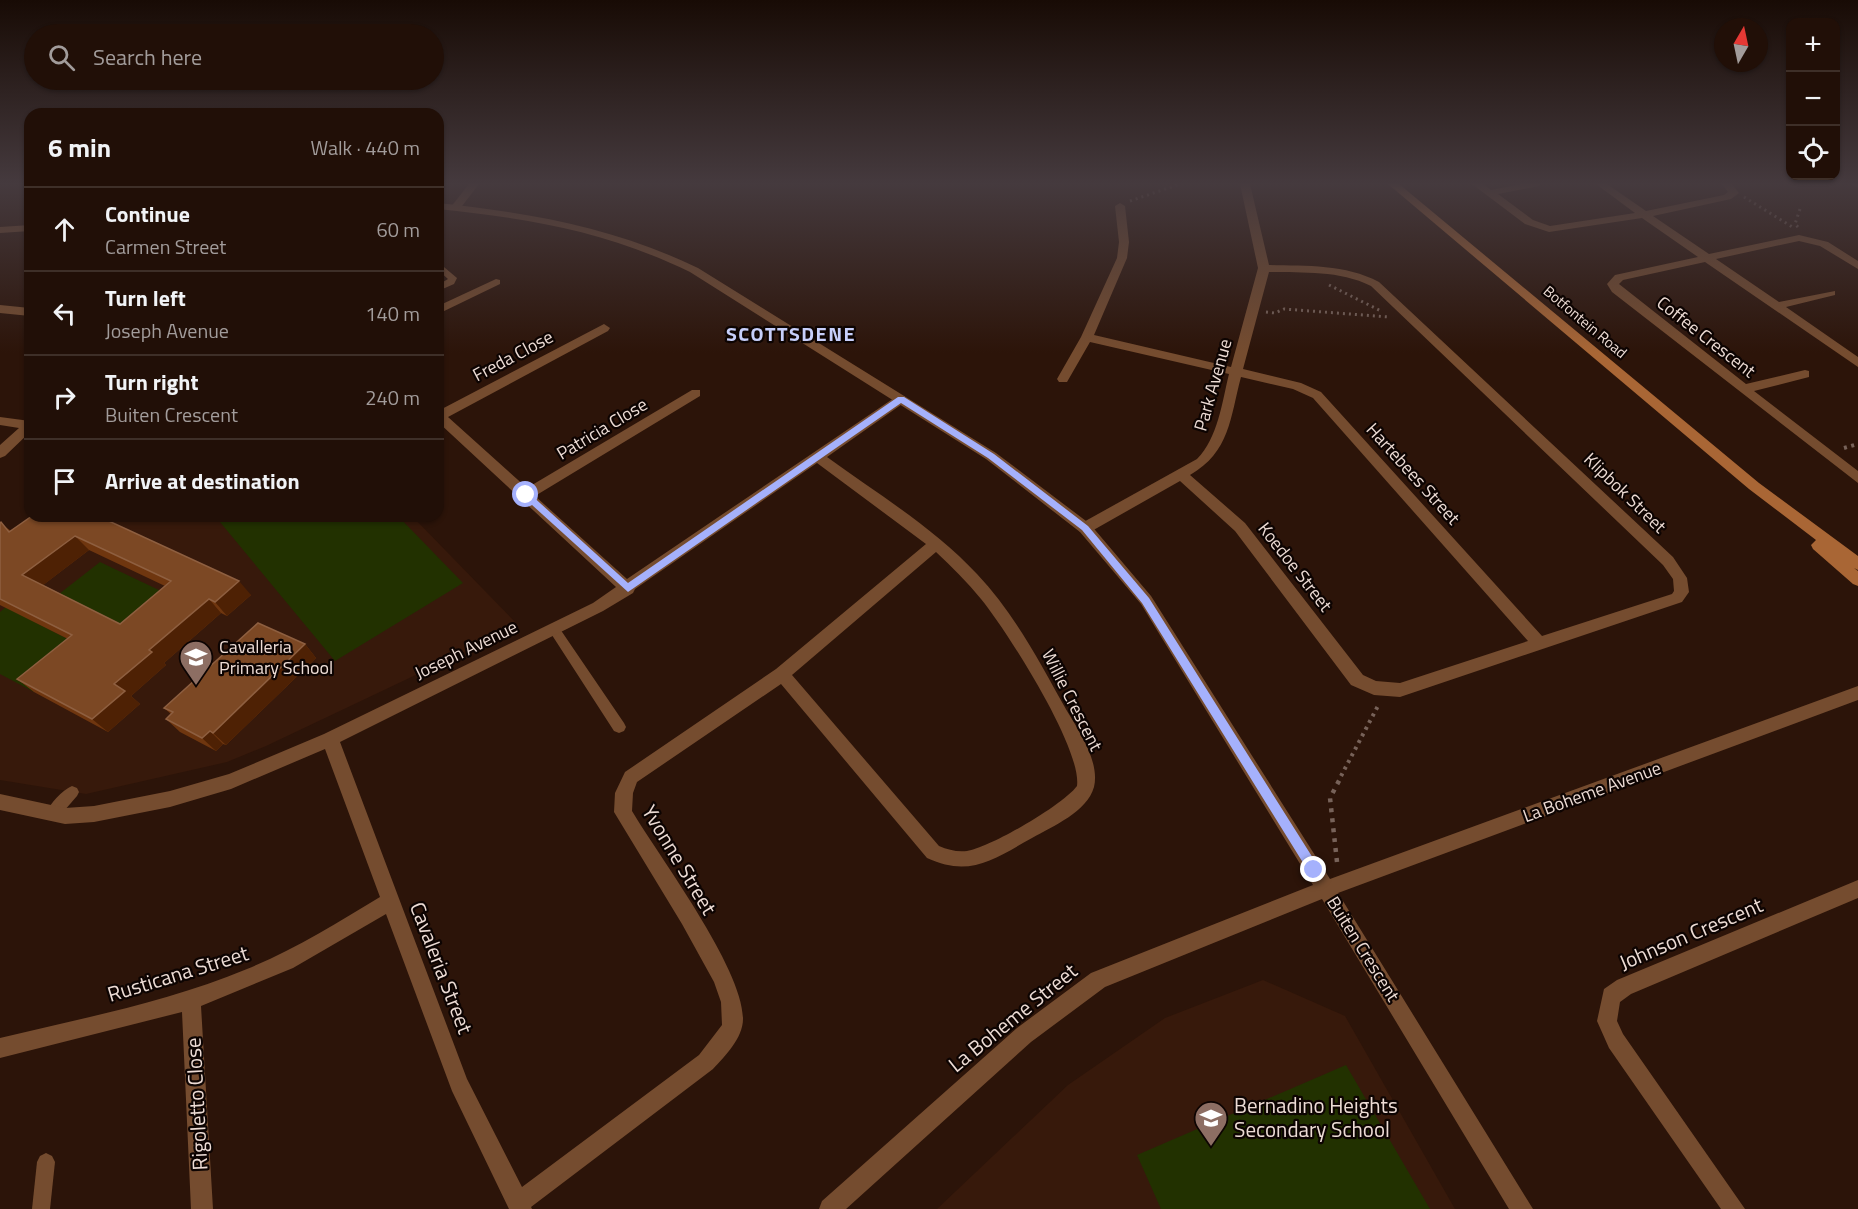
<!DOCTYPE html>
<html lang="en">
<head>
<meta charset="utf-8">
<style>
	body { margin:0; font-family:"Titillium Web",sans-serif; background:#291811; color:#f1f3f6 }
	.controls { position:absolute; right:18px; top:18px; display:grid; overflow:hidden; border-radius:12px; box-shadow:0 2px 4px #0004 }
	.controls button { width:54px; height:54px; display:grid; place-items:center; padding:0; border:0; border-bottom:2px solid #3e2f28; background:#210f07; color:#f1f3f6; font:30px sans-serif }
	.compass { position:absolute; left:1714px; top:18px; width:54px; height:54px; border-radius:50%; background:#210f07; box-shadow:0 2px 4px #0004; rotate:9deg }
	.stop { position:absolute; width:18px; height:18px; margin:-14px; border:4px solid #a5b1fc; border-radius:50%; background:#fff }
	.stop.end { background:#a5b1fc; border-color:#fff; box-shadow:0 2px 6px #0008 }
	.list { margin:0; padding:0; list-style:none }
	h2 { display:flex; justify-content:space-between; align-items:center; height:78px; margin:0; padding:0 24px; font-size:26px }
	h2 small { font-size:20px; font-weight:400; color:#a29c9b }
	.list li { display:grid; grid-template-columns:39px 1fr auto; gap:18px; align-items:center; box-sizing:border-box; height:84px; padding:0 24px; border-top:2px solid #3e2f28 }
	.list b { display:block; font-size:22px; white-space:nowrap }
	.list p { margin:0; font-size:20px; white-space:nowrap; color:#a29c9b }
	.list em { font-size:20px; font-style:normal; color:#a29c9b }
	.icon { flex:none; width:33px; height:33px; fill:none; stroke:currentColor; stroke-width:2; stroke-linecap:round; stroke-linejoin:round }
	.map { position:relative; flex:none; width:1858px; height:1209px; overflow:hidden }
	.search { position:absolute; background:#210f07; box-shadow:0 2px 4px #0004; left:24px; top:24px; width:420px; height:66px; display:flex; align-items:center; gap:15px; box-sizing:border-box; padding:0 21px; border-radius:33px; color:#a29c9b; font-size:22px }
	.panel { position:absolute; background:#210f07; box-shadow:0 2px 4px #0004; left:24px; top:108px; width:420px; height:414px; border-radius:18px }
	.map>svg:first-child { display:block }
</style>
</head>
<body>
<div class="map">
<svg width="1858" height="1209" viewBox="0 0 1858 1209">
	<rect width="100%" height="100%" fill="#2c1409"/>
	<g fill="#37190b">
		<path d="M36,516h376l107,110 -253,120 -39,16 -141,32 -86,-14v-245z"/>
		<path d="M1263,980l82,36 110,193h-518l131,-124 97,-67z"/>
	</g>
	<g fill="#223100">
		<path d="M215,516h183l65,67 -128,78z"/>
		<path d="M100,562l61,29 -41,33 -61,-30z"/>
		<path d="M6,607l81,42 -53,43 -34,-18v-62z"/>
		<path d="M1346,1065l84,144h-269l-24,-54z"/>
	</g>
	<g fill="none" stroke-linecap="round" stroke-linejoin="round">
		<g stroke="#776259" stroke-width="3" stroke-dasharray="2 4" stroke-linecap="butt">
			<path d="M1744,197l50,31"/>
			<path d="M1130,201l50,-17"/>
			<path d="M1798,227l-3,-3 5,-15"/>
			<path d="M1329,285l52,26"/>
			<path d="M1266,312l9,1 9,-4 105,8"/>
		</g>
		<g stroke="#776259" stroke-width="4" stroke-dasharray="3 4.5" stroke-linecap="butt">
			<path d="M1844,448l14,-4"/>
			<path d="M1341,776l38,-72"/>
		</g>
		<path stroke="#776259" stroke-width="4.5" stroke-dasharray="4 6" stroke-linecap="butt" d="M1337,862l-7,-64 12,-23"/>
		<g fill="#754c2f" fill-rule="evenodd">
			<path d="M438,262l19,16 -3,6 -16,7v-6l10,-6 -10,-9z"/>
			<path d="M554,624l4,2 66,97 2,4 -2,4 -5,2 -5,-2 -64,-99 -2,-3 2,-3z"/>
			<path d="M72,786l5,2 2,4 -2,4 -20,23 -5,1 -5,-1 -2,-5c5,-10 17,-24 27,-28z"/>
			<path d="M46,1153l6,3 3,6 -5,47h-18l5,-47 3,-6z"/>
		</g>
		<g fill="#754c2f" fill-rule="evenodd">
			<path d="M469,184h10l-20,26h-8l-1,-2z"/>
			<path d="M1240,184h10l19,81c37,1 76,-1 110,17l294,275 14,21 2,14 -7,10 -282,95 -26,-2 -23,-10 -116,-154 -55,-50 -90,51h-10l-2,-4 2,-4 117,-65c21,-21 25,-57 32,-85l-139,-32 -23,40h-8l-2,-3 24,-42 36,-79 2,-16 -4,-36 5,-3 5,3 4,36 -2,16 -33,77 137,32 27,-99zM1269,272c34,1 70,-2 102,14l292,279 10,14 1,12 -2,3 -130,42 -221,-244 -20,-9 -58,-14zM1241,377l52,12 20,9 215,243 -128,42 -24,-2 -13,-6 -118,-152 -55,-48c40,-23 40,-57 51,-98z"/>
			<path d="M1472,184h11l8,6 30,-6h19l-1,2 -41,8 35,26 17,6 85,-13 -39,-29h11l39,27 78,-16 4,-3 -6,-8h10l7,9 -8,6 -78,17 56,38 90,-19 29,7 30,19v8l-38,-23 -21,-5 -83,18 63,43 56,-11v4l-49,12 72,50v10l-153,-105 -82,18 -4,4 127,100 59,-14 4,1v6l-55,14 104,80v12l-246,-191 -5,-8 8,-9 83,-18 -56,-39 -93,14 -24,-8z"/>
			<path d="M1851,184h7v4z"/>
			<path d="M30,225v6l-30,2v-6z"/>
			<path d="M496,279l4,1v4l-62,30v-8z"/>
			<path d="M0,305l30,3v8l-30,-3z"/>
			<path d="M604,324l6,4 -2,3 -160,86 79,71 165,-98h8v6l-165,100 92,83 270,-183h8v6l-78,55c51,37 107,71 150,117 38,40 63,89 90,137 12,20 33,51 27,76 -7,25 -41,39 -62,51 -38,21 -62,40 -105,20l-146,-174 -144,98 -4,11 -1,18c28,47 111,157 111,208 0,19 -18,37 -30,50l-182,138 1,2h-23l-57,-118 -66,-177 -93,54 -92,38 12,203h-22l-9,-197 -182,46v-20c83,-20 168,-36 247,-69 47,-19 90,-46 133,-72l-55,-148 -94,40 -61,18 -76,15 -29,2 -65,-14v-16l65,14 29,-2 76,-15 59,-17 95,-40 269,-131 23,-16 -178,-165v-11zM817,463l109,81 -150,125 -151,103 -10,21 -1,19 68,112 32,58 7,20 1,23 -23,30 -177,132 -55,-108 -127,-337 263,-131 30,-18 2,-4zM936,552c16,15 31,30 45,47 26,32 101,149 96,187 -14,19 -86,61 -110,65 -10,1 -19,-1 -28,-5l-147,-171z"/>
			<path d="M0,417l30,4v11l-25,24 -5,2v-13l19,-17 -19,-3z"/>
			<path d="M1858,880v18l-227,96 -11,8 -3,19 6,13 122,175h-24l-112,-161 -12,-27 7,-32 13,-9z"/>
		</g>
		<path fill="#754c2f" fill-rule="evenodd" d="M438,203c93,10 175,24 260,65l298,185 94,71 61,72 179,283 528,-193v14l-520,193 195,316h-24l-187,-310 -217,88 -74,55 -185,167h-27l3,-8 195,-173 74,-55 222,-88 -172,-281 -61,-72 -94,-73 -296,-187c-85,-41 -159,-53 -252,-63z"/>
		<path fill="#a96635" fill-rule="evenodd" d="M1388,184h11l360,299 99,73v14l-4,-2 4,3v15l-5,-2 -40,-35 -2,-4 5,-5 -67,-51z"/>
	</g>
	<g fill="#6f360f" fill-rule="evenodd">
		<path d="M32,516l219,79 -24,21 -6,-3 -57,50 2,2 -35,31 9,8 -32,28 -74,-40 -17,-13 51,-40 -68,-34v-82l11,8zM89,550l76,36 -45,38 -77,-39z"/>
		<path d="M305,644l11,14 -90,87 -3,-1 -7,7 -36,-19 -14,-13 5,-5 -7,-6z"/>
	</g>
	<g fill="#4e2104">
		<path d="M75,536l14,14 -51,39 -16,-14z"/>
		<path d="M239,581l12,14 -24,21 -12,-14z"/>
		<path d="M209,599l12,14 -57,50 2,2 -35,31 9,8 -32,28 -16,-13 22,-35 35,-34z"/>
		<path d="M305,644l11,14 -90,87 -13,-12z"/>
		<path d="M210,731l13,13 -7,7 -14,-13z"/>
	</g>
	<g fill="#7c4824" stroke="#8e5f40" stroke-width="1.5" fill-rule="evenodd">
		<path d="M32,516h66l141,65 -24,21 -6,-3 -60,51 3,2 -38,32 11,7 -33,28 -75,-40 55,-44 -72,-36v-76l1,-1 8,10zM75,536l96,45 -51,43 -98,-49z"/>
		<path d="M258,623l47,21 -92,89 -3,-2 -8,7 -36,-19 7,-7 -9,-4z"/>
	</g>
	<linearGradient id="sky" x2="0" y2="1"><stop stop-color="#180b05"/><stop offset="0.52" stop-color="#453a3e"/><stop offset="1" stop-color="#453a3e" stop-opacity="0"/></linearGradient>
	<rect width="1858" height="353" fill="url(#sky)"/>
	<path fill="#a5b1fc" d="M898,397h6l90,57 94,72 61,72 169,268v8h-8l-168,-271 -60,-73 -94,-72 -87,-55 -273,189 -107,-97 8,-2 99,90z"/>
	<defs>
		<symbol id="school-pin" viewBox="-11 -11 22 30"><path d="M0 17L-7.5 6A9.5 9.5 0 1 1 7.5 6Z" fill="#8d6e63" stroke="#0d0402"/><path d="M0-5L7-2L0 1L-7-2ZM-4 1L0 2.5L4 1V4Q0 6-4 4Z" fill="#fff"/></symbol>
	</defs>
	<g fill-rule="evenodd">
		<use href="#school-pin" x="177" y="638" width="38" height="52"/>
		<use href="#school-pin" x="1192" y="1099" width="38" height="52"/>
	</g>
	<g text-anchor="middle" stroke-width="4.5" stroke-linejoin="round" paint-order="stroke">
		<g font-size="15" fill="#eddcd5" stroke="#0d0402">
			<text transform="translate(1585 322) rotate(40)" y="5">Botfontein Road</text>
		</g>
		<g font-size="18" fill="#eddcd5" stroke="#0d0402">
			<text transform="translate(1706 337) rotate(38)" y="6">Coffee Crescent</text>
			<text transform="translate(513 356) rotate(-28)" y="6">Freda Close</text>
			<text transform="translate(1213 385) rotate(-74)" y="6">Park Avenue</text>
			<text transform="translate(602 429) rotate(-31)" y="6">Patricia Close</text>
			<text transform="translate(1413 474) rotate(48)" y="6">Hartebees Street</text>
			<text transform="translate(1625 493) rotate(44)" y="6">Klipbok Street</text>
			<text transform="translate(1295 567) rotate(52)" y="6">Koedoe Street</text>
			<text transform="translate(466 650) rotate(-26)" y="6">Joseph Avenue</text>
			<text transform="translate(1072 700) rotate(63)" y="6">Willie Crescent</text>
			<text transform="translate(1592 792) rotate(-20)" y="6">La Boheme Avenue</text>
			<text transform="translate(1363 949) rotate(58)" y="6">Buiten Crescent</text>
		</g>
		<g font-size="18" fill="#eddcd5" stroke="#0d0402" text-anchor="start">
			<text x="219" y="653">Cavalleria<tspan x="219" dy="21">Primary School</tspan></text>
		</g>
		<g font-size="20" font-weight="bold" letter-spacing="1.5" fill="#c7cffa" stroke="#0d0402">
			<text x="791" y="341">SCOTTSDENE</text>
		</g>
		<g font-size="21" fill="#eddcd5" stroke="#0d0402">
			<text transform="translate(679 860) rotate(59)" y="7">Yvonne Street</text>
			<text transform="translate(1691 934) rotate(-23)" y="7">Johnson Crescent</text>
			<text transform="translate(441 968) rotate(69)" y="7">Cavaleria Street</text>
			<text transform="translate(178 974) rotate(-17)" y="7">Rusticana Street</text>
			<text transform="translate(1013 1018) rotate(-39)" y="7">La Boheme Street</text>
			<text transform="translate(197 1104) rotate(-93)" y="7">Rigoletto Close</text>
		</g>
		<g font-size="21" fill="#eddcd5" stroke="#0d0402" text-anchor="start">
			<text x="1234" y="1113">Bernadino Heights<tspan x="1234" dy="24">Secondary School</tspan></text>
		</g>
	</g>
</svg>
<div class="controls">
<button>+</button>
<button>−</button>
<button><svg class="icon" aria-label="locate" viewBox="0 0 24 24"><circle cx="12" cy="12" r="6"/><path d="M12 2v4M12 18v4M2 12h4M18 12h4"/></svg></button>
</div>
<svg class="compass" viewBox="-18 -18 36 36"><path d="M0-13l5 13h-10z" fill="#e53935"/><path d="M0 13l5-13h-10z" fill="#a29c9b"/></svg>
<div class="stop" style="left:526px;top:495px"></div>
<div class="stop end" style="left:1314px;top:870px"></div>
<div class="search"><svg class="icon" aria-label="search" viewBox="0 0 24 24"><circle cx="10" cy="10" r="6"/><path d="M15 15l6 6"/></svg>Search here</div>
<section class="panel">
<h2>6 min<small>Walk · 440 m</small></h2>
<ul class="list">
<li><svg class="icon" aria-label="ahead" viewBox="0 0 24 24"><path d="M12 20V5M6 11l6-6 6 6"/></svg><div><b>Continue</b><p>Carmen Street</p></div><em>60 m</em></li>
<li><svg class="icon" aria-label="left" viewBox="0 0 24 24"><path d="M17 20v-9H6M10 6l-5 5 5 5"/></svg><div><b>Turn left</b><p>Joseph Avenue</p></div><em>140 m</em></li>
<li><svg class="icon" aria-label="right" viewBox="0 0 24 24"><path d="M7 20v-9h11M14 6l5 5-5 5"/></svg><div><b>Turn right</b><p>Buiten Crescent</p></div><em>240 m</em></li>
<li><svg class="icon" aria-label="arrive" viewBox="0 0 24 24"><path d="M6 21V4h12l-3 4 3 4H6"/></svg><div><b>Arrive at destination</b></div></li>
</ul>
</section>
</div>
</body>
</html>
